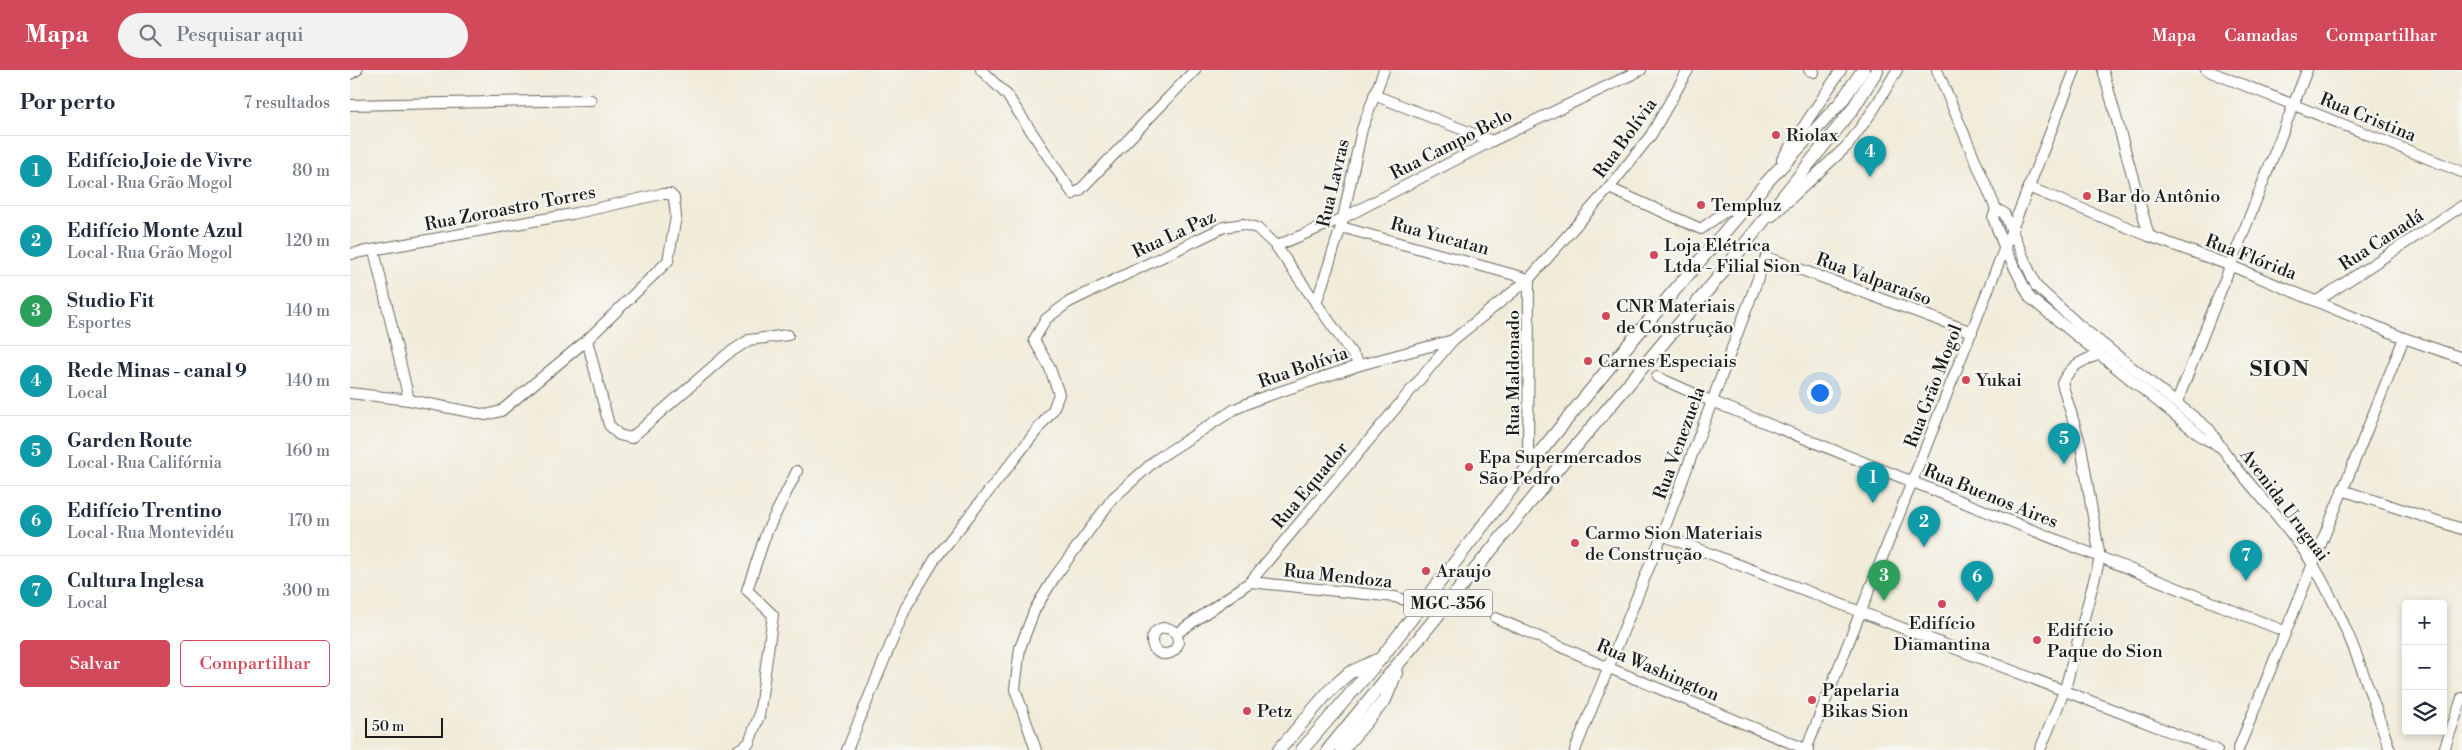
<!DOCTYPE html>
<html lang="pt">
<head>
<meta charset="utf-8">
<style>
	body { margin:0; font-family:"Libre Bodoni",serif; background:#f2f2f3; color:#1f2937 }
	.controls { position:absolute; right:15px; bottom:15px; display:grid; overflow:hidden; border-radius:5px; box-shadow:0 2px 8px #0003 }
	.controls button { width:45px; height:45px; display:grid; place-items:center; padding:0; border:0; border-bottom:1px solid #e0e1e3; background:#fff; color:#1f2937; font:25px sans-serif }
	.scale { position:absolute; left:15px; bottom:12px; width:78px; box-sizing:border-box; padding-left:5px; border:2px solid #1c1c1c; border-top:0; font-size:14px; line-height:18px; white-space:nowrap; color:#1c1c1c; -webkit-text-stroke:4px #f6f6f2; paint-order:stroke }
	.you { position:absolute; left:1469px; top:322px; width:18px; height:18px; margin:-12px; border:4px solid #fff; border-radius:50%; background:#1a73e8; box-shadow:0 0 0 8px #1a73e833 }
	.badge { display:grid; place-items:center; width:32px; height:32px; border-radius:50%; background:#d1495b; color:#fff; font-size:16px; font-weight:700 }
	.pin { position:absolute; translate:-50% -41px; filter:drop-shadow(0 1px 2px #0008) }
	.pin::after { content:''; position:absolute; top:26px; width:18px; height:15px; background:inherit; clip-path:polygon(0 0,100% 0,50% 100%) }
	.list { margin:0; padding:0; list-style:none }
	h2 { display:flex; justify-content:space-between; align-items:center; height:65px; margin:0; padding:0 20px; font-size:21px }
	h2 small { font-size:16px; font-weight:400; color:#747a83 }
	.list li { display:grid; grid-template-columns:32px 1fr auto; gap:15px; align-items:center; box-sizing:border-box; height:70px; padding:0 20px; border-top:1px solid #e0e1e3 }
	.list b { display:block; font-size:19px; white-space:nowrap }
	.list p { margin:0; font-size:16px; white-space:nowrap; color:#747a83 }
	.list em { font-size:16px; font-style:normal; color:#747a83 }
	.actions { display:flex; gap:10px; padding:15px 20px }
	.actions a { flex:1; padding:11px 0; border:1px solid #d1495b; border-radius:5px; text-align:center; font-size:18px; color:#d1495b }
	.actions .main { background:#d1495b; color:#fff }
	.icon { flex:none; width:28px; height:28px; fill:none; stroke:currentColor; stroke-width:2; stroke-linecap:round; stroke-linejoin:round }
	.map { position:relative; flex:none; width:2112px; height:680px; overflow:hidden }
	header { display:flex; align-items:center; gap:30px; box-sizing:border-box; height:70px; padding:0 25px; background:#d1495b; color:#fff }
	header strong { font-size:24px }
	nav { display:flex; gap:28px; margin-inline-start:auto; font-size:18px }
	.search { width:350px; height:45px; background:#f2f2f3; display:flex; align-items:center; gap:12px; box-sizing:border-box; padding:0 18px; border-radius:28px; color:#747a83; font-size:19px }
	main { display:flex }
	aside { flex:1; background:#fff }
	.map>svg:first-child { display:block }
</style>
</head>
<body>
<header>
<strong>Mapa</strong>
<div class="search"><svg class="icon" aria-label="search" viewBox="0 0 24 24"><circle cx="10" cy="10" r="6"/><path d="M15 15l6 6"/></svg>Pesquisar aqui</div>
<nav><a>Mapa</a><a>Camadas</a><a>Compartilhar</a></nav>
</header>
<main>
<aside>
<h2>Por perto<small>7 resultados</small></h2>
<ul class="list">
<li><span class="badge" style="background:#0f9aa8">1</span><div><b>Edifício Joie de Vivre</b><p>Local · Rua Grão Mogol</p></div><em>80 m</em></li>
<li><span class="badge" style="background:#0f9aa8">2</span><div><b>Edifício Monte Azul</b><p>Local · Rua Grão Mogol</p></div><em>120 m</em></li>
<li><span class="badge" style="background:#2e9e5b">3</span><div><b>Studio Fit</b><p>Esportes</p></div><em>140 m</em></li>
<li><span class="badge" style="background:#0f9aa8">4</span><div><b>Rede Minas - canal 9</b><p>Local</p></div><em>140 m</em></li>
<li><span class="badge" style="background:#0f9aa8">5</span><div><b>Garden Route</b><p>Local · Rua Califórnia</p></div><em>160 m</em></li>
<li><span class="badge" style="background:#0f9aa8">6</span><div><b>Edifício Trentino</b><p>Local · Rua Montevidéu</p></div><em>170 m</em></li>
<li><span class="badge" style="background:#0f9aa8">7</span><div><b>Cultura Inglesa</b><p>Local</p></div><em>300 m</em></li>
</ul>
<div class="actions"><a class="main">Salvar</a><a>Compartilhar</a></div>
</aside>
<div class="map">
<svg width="2112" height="680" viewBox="0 0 2112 680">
	<rect width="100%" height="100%" fill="#f6f6f2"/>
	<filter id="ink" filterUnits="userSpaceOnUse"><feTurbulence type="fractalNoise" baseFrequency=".02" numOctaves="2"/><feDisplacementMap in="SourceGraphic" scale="10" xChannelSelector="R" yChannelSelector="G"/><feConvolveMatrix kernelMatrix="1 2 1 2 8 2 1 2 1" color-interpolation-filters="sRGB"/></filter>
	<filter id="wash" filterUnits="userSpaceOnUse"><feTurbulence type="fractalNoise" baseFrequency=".0096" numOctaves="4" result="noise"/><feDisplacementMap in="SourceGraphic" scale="20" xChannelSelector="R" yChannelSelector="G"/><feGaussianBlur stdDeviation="1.12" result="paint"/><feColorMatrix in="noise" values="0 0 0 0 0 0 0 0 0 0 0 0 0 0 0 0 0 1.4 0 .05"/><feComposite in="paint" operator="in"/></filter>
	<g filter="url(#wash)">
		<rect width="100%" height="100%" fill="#f1ecda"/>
	</g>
	<g filter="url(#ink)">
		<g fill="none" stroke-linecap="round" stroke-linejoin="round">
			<defs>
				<g id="minor">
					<path d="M631,0l26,25 66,99"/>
					<path d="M1459,0l5,2"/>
					<path d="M1587,0l59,139 -3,9 12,31 25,49 172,139 18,10"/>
					<path d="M1753,0l46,166"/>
					<path d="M1856,0l256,102"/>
					<path d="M0,4l7,-4"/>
					<path d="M1024,25l118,46"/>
					<path d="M0,35l241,-5"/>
					<path d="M1432,89l59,-89"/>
					<path d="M1678,117l121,49 80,29 175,73 58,20"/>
					<path d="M1259,118l92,41 26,-19 20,-3"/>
					<path d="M729,121l116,-121"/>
					<path d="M1646,139l8,4 32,73 43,39 131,105c29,48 73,86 102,133 36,58 56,124 78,187"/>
					<path d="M1422,146l76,-71 26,-36 23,-39"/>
					<path d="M991,157l188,52 -1,188"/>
					<path d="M926,176l67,-28 149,-77 149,-71"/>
					<path d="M24,180l35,150"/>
					<path d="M0,184l222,-40 89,-20h9l4,4 2,19 -8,44 -81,79 -86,71 -15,4 -77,-15 -59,-7"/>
					<path d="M1967,231l145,-95"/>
					<path d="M966,234l25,-77 21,-98 22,-59"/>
					<path d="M237,270l22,85 10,10 12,3 95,-83 23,-15 39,-5"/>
					<path d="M1307,307l54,24 573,230"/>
					<path d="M1827,332l130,-332"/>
					<path d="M1992,420l120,39"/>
					<path d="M1312,465l555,215"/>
					<path d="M900,512l145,15 27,8"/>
					<path d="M1146,548l113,50 199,82"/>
					<circle cx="815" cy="571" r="13"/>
					<path d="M826,564l74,-52 203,-242"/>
					<path d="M388,680l11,-7 10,-27 14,-101 -26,-25 20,-59 30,-60"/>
					<path d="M497,680l59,-143 29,-48 118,-149 6,-16 -10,-28 -15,-26 12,-21 23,-17 155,-75 19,-3 14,4 19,18 84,119"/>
					<path d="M686,680l-21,-61 5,-41 15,-39 19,-31 59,-80 44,-39 78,-50 23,-10 102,-34 93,-25 76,-61 80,-91 42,-53 37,-65"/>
					<path d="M1225,680l87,-215 104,-278 206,75"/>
					<path d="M1456,680l269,-680"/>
					<path d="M1690,680l25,-61 35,-131 -19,-112 -19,-63c9,-17 18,-22 36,-28"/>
					<path d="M1888,680l166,-412"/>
					<path d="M2094,680l18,-52"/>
				</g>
				<g id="major">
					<path d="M929,680l51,-60 19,-17 28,-13"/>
					<path d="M952,680l80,-93 146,-190 89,-109 150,-176 74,-80 22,-32"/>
					<path d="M978,680l239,-293 150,-178 135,-169 25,-40"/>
					<path d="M992,680l43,-50 11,-27"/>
				</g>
			</defs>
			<use href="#minor" stroke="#67655e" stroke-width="12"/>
			<use href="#major" stroke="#67655e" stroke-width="14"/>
			<use href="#minor" stroke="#fff" stroke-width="10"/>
			<use href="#major" stroke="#fff" stroke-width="12"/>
		</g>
	</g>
	<g fill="#d1495b" stroke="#f6f6f2" stroke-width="2">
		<circle cx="1426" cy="65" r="5"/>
		<circle cx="1737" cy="126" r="5"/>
		<circle cx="1351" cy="135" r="5"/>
		<circle cx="1304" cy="185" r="5"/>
		<circle cx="1256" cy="246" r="5"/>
		<circle cx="1238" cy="291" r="5"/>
		<circle cx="1616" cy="310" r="5"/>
		<circle cx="1119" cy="397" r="5"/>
		<circle cx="1225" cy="473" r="5"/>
		<circle cx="1076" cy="501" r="5"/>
		<circle cx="1592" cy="534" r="5"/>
		<circle cx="1687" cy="570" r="5"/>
		<circle cx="1462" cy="630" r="5"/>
		<circle cx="897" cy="641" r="5"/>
	</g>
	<g text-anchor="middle" stroke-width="4.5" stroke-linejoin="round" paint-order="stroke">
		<rect fill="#f6f6f2" stroke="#5d5d5c" stroke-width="1" x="1054" y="519.5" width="88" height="27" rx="4"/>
		<g font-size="16" font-weight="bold" fill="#1c1c1c">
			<text x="1098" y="539">MGC-356</text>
		</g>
		<g font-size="18" fill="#1c1c1c" stroke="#f6f6f2">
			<text transform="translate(2018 47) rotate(22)" y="6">Rua Cristina</text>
			<text transform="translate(1275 68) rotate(-54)" y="6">Rua Bolívia</text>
			<text transform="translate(1101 74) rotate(-27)" y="6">Rua Campo Belo</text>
			<text transform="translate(983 113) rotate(-77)" y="6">Rua Lavras</text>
			<text transform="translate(160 138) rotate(-11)" y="6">Rua Zoroastro Torres</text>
			<text transform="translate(824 164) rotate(-25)" y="6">Rua La Paz</text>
			<text transform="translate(1090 166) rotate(15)" y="6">Rua Yucatan</text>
			<text transform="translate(2031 170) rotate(-33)" y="6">Rua Canadá</text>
			<text transform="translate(1901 187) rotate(21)" y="6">Rua Flórida</text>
			<text transform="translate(1524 209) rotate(20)" y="6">Rua Valparaíso</text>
			<text transform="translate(953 297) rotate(-19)" y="6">Rua Bolívia</text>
			<text transform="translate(1163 303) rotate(-90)" y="6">Rua Maldonado</text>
			<text transform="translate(1583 316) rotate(-69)" y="6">Rua Grão Mogol</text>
			<text transform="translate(1329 373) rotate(-70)" y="6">Rua Venezuela</text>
			<text transform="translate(960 415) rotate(-50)" y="6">Rua Equador</text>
			<text transform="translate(1641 426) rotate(22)" y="6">Rua Buenos Aires</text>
			<text transform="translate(1935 435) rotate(53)" y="6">Avenida Uruguai</text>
			<text transform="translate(988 506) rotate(6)" y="6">Rua Mendoza</text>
			<text transform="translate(1308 600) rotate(23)" y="6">Rua Washington</text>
		</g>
		<g font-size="18" fill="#1c1c1c" stroke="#f6f6f2" text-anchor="start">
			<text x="1436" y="71">Riolax</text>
			<text x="1747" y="132">Bar do Antônio</text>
			<text x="1361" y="141">Templuz</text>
			<text x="1314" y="181">Loja Elétrica<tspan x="1314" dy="21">Ltda - Filial Sion</tspan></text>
			<text x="1266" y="242">CNR Materiais<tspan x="1266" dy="21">de Construção</tspan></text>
			<text x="1248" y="297">Carnes Especiais</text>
			<text x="1626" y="316">Yukai</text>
			<text x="1129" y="393">Epa Supermercados<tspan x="1129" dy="21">São Pedro</tspan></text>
			<text x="1235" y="469">Carmo Sion Materiais<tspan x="1235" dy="21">de Construção</tspan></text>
			<text x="1086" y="507">Araujo</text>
			<text x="1592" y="559" text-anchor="middle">Edifício<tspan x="1592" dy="21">Diamantina</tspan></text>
			<text x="1697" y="566">Edifício<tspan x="1697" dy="21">Paque do Sion</tspan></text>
			<text x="1472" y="626">Papelaria<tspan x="1472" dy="21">Bikas Sion</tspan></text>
			<text x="907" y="647">Petz</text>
		</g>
		<g font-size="22" font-weight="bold" letter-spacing="1" fill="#1c1c1c" stroke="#f6f6f2">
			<text x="1930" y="306">SION</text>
		</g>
	</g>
</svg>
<div class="controls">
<button>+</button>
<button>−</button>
<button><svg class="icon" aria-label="layers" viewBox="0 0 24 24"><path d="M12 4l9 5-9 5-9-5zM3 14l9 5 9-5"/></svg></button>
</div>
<div class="scale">50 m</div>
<div class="you"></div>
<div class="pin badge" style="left:1523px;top:433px;background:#0f9aa8">1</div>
<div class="pin badge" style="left:1574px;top:477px;background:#0f9aa8">2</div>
<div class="pin badge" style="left:1534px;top:531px;background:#2e9e5b">3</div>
<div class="pin badge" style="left:1520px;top:107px;background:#0f9aa8">4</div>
<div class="pin badge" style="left:1714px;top:394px;background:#0f9aa8">5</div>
<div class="pin badge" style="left:1627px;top:532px;background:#0f9aa8">6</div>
<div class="pin badge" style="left:1896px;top:511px;background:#0f9aa8">7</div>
</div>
</main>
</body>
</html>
